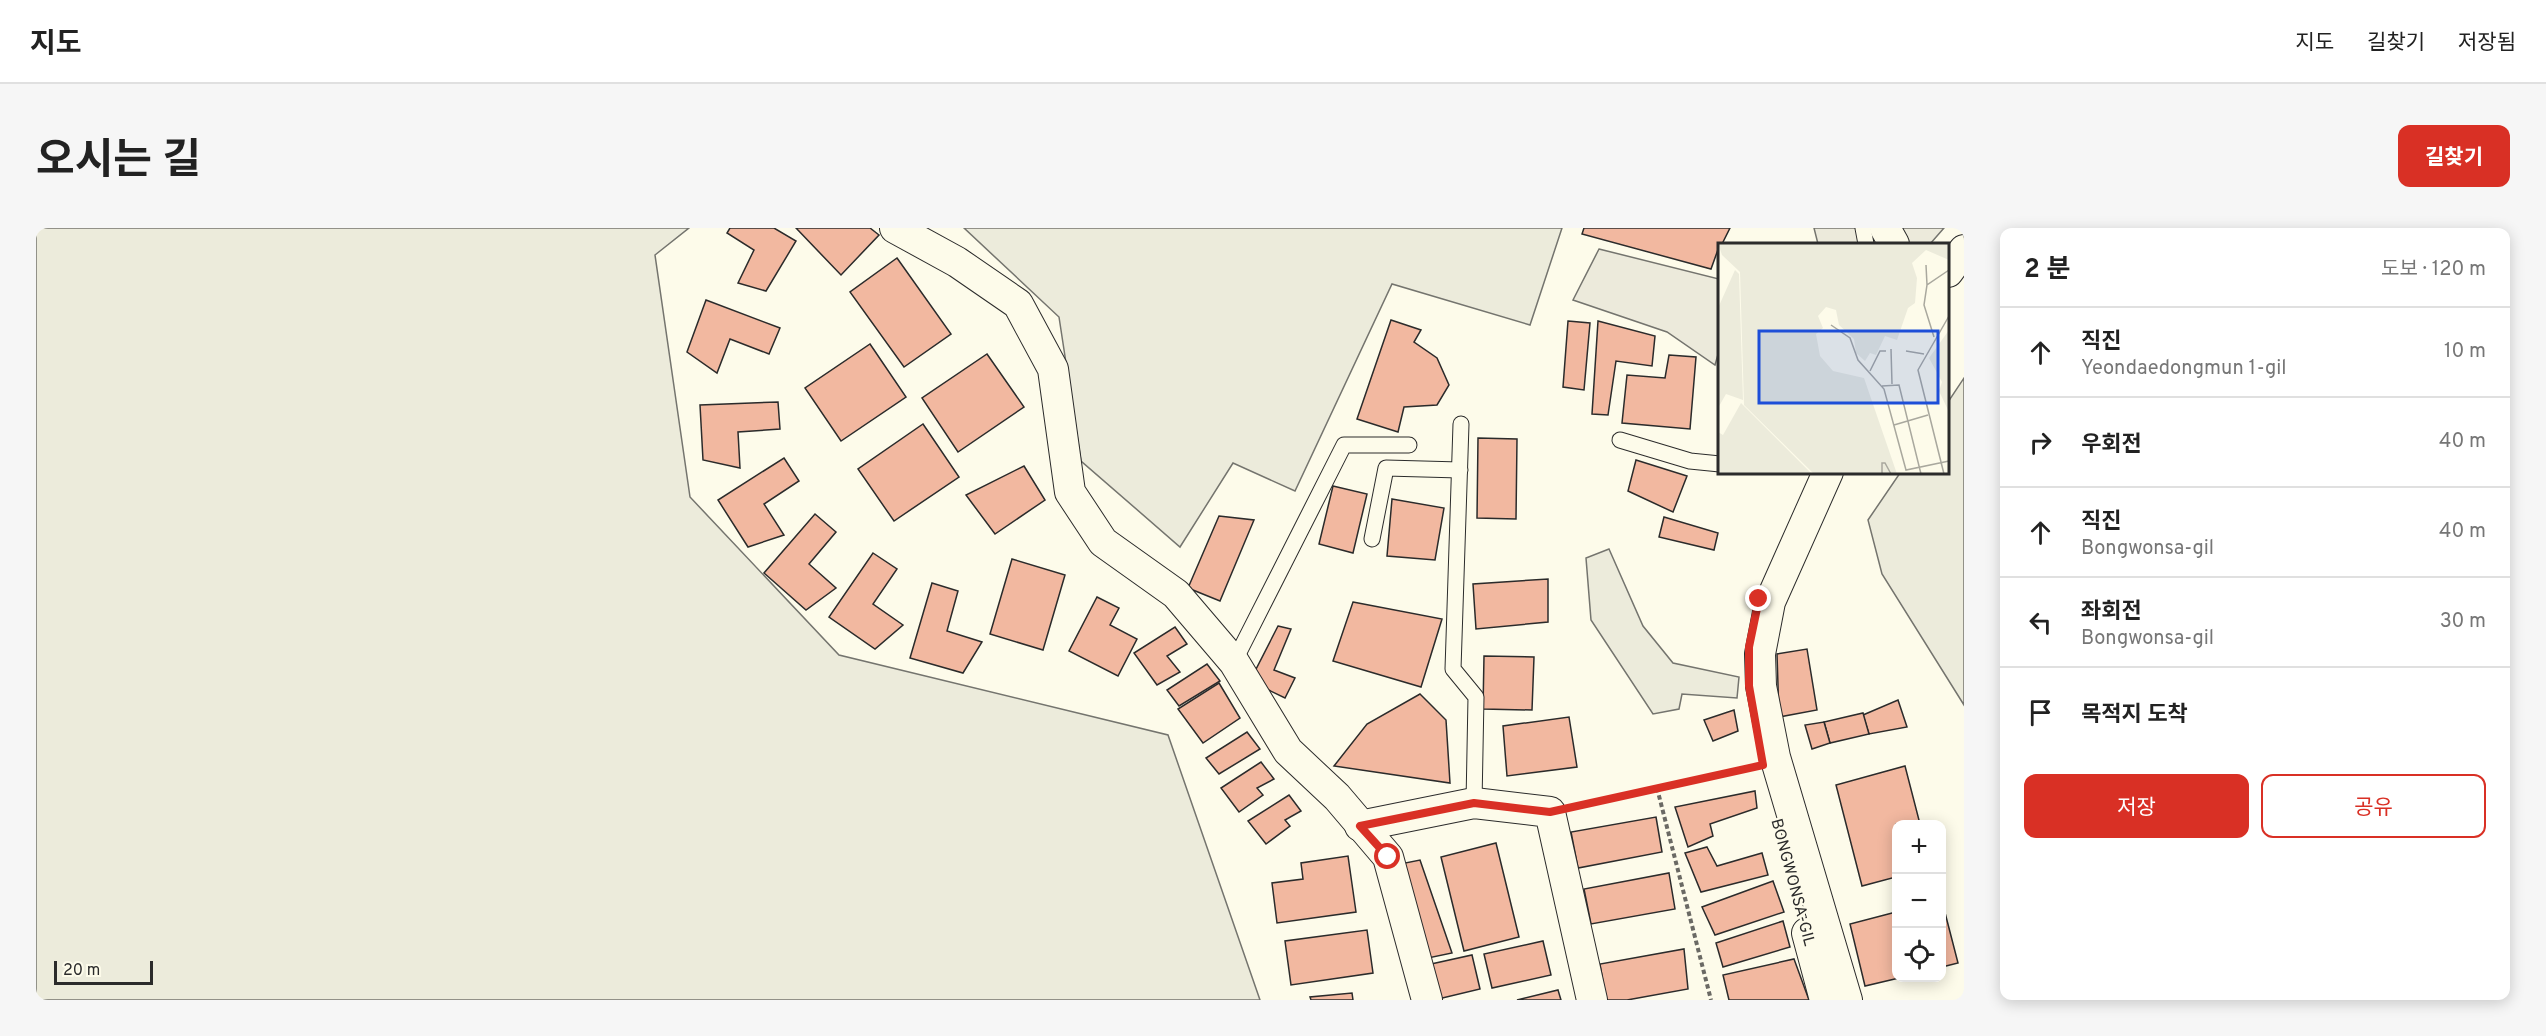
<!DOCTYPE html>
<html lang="ko">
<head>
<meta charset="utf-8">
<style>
	body { margin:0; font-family:Overpass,"Noto Sans KR",sans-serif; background:#f6f6f6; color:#222 }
	.controls { position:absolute; right:18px; bottom:18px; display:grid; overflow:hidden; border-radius:12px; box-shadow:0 3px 15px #0003 }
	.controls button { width:54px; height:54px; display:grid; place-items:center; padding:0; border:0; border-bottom:2px solid #e0e0e0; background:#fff; color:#222; font:30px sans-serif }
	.scale { position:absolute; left:18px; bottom:15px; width:99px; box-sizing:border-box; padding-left:6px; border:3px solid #2b2b2b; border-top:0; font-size:16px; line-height:21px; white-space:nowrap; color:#2b2b2b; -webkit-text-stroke:4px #fdfbea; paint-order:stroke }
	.stop { position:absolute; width:18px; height:18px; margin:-14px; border:4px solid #d93025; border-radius:50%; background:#fff }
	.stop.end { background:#d93025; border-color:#fff; box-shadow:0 2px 6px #0008 }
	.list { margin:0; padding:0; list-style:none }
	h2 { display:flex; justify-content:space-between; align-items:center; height:78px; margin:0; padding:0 24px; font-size:26px }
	h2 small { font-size:20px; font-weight:400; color:#767676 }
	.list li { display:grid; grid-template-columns:39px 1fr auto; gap:18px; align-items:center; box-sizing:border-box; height:90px; padding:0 24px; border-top:2px solid #e0e0e0 }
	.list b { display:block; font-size:22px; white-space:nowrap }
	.list p { margin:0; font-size:20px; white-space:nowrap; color:#767676 }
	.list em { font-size:20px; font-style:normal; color:#767676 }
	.actions { display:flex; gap:12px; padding:18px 24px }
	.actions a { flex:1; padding:14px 0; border:2px solid #d93025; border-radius:12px; text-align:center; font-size:21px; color:#d93025 }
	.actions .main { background:#d93025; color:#fff }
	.icon { flex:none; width:33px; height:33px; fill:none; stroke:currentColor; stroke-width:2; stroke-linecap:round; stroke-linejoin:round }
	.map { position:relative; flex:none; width:1928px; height:772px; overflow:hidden; border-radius:12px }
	header { display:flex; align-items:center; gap:36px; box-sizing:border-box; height:84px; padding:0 30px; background:#fff; border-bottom:2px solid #e0e0e0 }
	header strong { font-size:28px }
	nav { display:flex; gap:33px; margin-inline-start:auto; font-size:21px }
	.intro { display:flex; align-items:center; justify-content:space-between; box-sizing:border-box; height:144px; padding:0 36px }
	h1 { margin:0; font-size:42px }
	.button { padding:15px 27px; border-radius:12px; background:#d93025; color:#fff; font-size:21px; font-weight:700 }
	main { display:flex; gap:36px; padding:0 36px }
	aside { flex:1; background:#fff; border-radius:12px; box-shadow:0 3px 15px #0003 }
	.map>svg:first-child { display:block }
</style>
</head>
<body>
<header>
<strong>지도</strong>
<nav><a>지도</a><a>길찾기</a><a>저장됨</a></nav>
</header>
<div class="intro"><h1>오시는 길</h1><a class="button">길찾기</a></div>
<main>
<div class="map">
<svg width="1928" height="772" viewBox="0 0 1928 772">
	<rect width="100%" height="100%" fill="#fdfbea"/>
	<g fill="#ecebdb" stroke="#74746e" stroke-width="1.5">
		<path d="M0,0h653l-34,27 35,242 149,158 329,80 92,265h-1224z"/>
		<path d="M928,0h598l-32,97 -138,-41 -97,207 -62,-28 -53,84 -99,-86 -22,-144z"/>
		<path d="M1928,150v327l-82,-131 -14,-54 32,-47 48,-1v-70z"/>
		<path d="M1573,321l34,77 30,37 66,14 -2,21 -55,-4 -3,15 -26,5 -62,-94 -5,-62z"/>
	</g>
	<g fill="#eceadb" stroke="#74746e" stroke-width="1.5">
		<path d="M1778,0h130l-14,16h-112z"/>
		<path d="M1563,21l120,30v72l-4,14 -48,-33 -94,-32z"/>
	</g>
	<g fill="#f2b8a0" stroke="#2b2b2b" stroke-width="1.5">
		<path d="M694,0h44l22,13 -30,50 -28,-8 16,-33 -27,-17z"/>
		<path d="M760,0h74l9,7 -38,40z"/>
		<path d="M1548,0h146l-8,16h-2l-9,25 -129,-35z"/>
		<path d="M861,30l54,76 -47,33 -54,-75z"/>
		<path d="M670,72l74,28 -11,26 -39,-15 -13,34 -30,-21z"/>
		<path d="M1355,92l30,10 -7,12 23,16 12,27 -12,20 -33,2 -6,25 -41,-13z"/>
		<path d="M1532,93l22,2 -6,67 -21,-3z"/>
		<path d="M1562,93l57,15 -3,30 -36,-5 -8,54 -16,-1z"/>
		<path d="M834,116l36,53 -65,44 -36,-53z"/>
		<path d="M951,126l37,53 -66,45 -36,-54z"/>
		<path d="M1633,127l27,2 -6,72 -68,-6 5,-48 38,3z"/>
		<path d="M742,174l2,27 -42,3 2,36 -37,-8 -3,-55z"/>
		<path d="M887,196l36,53 -65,44 -36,-52z"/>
		<path d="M1442,210l39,1 -1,80 -39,-1z"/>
		<path d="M748,230l15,23 -35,23 20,31 -36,12 -30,-47z"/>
		<path d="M1600,232l51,16 -14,36 -45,-21z"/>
		<path d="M988,238l21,34 -50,34 -29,-39z"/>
		<path d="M1297,258l34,8 -14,59 -34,-9z"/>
		<path d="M1356,271l52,9 -9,52 -48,-4z"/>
		<path d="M779,286l21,18 -27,32 27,24 -30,22 -42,-37z"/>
		<path d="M1183,288l35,4 -34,81 -32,-13z"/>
		<path d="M1628,289l54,16 -4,17 -55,-13z"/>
		<path d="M837,325l24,16 -24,35 30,21 -28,24 -46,-32z"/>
		<path d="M976,331l53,16 -22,75 -53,-16z"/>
		<path d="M1512,351v43l-72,7 -3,-45z"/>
		<path d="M896,355l26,8 -11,40 35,11 -19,31 -53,-15z"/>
		<path d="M1061,369l22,11 -9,17 27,14 -19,37 -49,-25z"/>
		<path d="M1317,374l89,17 -21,68 -88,-26z"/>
		<path d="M1242,398l13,3 -17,41 21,8 -10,20 -35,-17z"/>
		<path d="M1139,399l12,17 -20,12 13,16 -23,13 -23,-32z"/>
		<path d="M1771,421l10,61 -38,7 -2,-63z"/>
		<path d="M1448,428l50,1 -2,53 -49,-1z"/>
		<path d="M1171,436l13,17 -41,25 -12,-16z"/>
		<path d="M1183,455l21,35 -37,25 -25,-34z"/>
		<path d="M1384,466l26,26 4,63 -116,-17 33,-42z"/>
		<path d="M1862,472l9,27 -38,7 -6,-19z"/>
		<path d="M1698,482l4,21 -25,10 -9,-21z"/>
		<path d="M1827,485l6,21 -39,9 -6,-21z"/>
		<path d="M1533,489l8,50 -70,9 -4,-50z"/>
		<path d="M1788,494l6,21 -18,6 -7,-24z"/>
		<path d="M1211,504l13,17 -41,25 -13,-16z"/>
		<path d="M1225,534l13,17 -17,9 6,7 -24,17 -18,-24z"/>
		<path d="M1869,538l15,58h-24v53l-34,9 -26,-101z"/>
		<path d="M1719,563l2,17 -47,16 3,12 -25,11 -13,-40z"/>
		<path d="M1253,567l12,16 -16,9 5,6 -24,18 -18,-23z"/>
		<path d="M1620,589l6,35 -84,16 -7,-36z"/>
		<path d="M1460,615l23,94 -55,14 -23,-94z"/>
		<path d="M1671,619l10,19 45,-13 6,22 -67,17 -16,-39z"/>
		<path d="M1312,628l8,56 -79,11 -5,-40 31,-4 -2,-16z"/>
		<path d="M1384,632l32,93 -43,9 -29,-94z"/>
		<path d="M1633,645l6,36 -84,15 -7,-35z"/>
		<path d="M1737,653l11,31 -69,23 -13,-28z"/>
		<path d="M1906,673l16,62 -16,4z"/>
		<path d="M1860,684v66h3l-34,8 -15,-62z"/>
		<path d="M1747,693l7,26 -67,20 -7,-24z"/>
		<path d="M1331,702l6,43 -82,12 -6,-44z"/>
		<path d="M1507,713l8,34 -59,13 -8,-34z"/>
		<path d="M1648,721l4,40 -61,11h-21l-6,-36z"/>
		<path d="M1436,727l8,34 -46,11 -21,-32z"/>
		<path d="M1758,731l15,41h-80l-6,-25z"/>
		<path d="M1522,762l3,10h-44z"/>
		<path d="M1316,765l1,7h-42l-1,-3z"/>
	</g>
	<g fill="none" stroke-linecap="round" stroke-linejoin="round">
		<defs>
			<g id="lane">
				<path d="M1827,0l3,16"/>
				<path d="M1425,196l-8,245 23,28 -2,106"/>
				<path d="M1584,212l70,21 30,3"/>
				<path d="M1336,311l14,-71 74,2"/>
				<path d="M1198,434l110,-217h65"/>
			</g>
			<g id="street">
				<path d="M859,0l62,34 61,42 35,65 17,123 33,50 73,52 58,68 54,89 49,46 51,60 39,143"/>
				<path d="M1849,0l9,16"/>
				<path d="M1912,44l16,-22"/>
				<path d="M1792,244l-58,130 -10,52 1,32 14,71 72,243"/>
				<path d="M1324,598l114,-23 76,9 42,188"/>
				<path d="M1771,705l18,67"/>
			</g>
		</defs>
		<use href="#lane" stroke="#2b2b2b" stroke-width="17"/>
		<use href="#street" stroke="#2b2b2b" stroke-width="32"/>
		<g stroke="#6a6964" stroke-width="4" stroke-dasharray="4.5 3" stroke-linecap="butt">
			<path d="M1621,560l54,212"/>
			<path d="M1543,578l166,-37"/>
		</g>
		<use href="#lane" stroke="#fdfbea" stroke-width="15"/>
		<use href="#street" stroke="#fdfbea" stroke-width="30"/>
	</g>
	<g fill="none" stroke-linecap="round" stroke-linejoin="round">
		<path stroke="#d93025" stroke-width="8" d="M1352,629l-28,-31 114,-23 76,9 213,-47 -14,-79v-39l10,-48"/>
	</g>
	<g text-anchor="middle" stroke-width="4.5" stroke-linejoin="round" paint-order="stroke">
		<g font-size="16" fill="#2b2b2b" stroke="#fdfbea">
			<text transform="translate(1758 654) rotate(75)" y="6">BONGWONSA-GIL</text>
		</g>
	</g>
	<g transform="translate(1682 15)">
		<rect width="231" height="231" fill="#fdfbea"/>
		<path d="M0,0h231v17l-23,-10 -14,13 5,15 -2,25 -7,5 -11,32 -12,-4 -9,19 -6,-2 -5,8 -9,-8 -2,-14 -15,-14 -3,-15 -10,-3 -8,9 5,12 -7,6 4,22 13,15 31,7 33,96h-83l-70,-69 -4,-133 -18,-17zM17,27l4,4 4,126 -17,-6 -8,14v-100zM231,87v82l-10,-21 3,-9 -13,-24zM23,160l71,71h-94v-42l5,3z" fill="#ecebdb"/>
		<path fill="none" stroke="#a9a89e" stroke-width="1.5" d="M208,22l1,20M113,82l19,13 8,22 26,29 22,81 43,-9M216,94l-10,-32 3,-20 22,-15M173,106l1,35M188,108l18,3M152,128l10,-20h6M164,143l17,-1 22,89M176,182l34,-10M164,231v-11h3l6,11M226,231l-26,-104 31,-54"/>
		<path fill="#1d4ed8" fill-opacity="0.15" stroke="#1d4ed8" stroke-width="3" d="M41,88h179v72h-179z"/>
		<rect width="231" height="231" fill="none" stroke="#2b2b2b" stroke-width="3"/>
	</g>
</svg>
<div class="controls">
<button>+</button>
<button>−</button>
<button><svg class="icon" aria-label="locate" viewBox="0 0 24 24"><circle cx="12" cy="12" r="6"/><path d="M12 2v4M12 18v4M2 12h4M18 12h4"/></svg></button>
</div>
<div class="scale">20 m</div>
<div class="stop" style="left:1352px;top:629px"></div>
<div class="stop end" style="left:1723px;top:371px"></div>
</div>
<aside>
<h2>2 분<small>도보 · 120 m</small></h2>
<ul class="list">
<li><svg class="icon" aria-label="ahead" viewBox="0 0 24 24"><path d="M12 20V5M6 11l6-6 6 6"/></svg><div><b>직진</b><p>Yeondaedongmun 1-gil</p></div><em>10 m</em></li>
<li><svg class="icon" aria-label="right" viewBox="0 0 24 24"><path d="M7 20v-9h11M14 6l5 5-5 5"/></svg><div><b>우회전</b></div><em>40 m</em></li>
<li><svg class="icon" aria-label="ahead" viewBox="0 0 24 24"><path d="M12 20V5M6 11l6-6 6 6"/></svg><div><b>직진</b><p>Bongwonsa-gil</p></div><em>40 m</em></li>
<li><svg class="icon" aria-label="left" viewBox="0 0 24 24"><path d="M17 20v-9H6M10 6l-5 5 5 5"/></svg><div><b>좌회전</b><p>Bongwonsa-gil</p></div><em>30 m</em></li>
<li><svg class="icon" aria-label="arrive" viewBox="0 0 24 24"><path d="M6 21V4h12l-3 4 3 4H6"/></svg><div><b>목적지 도착</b></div></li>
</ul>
<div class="actions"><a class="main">저장</a><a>공유</a></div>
</aside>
</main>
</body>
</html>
